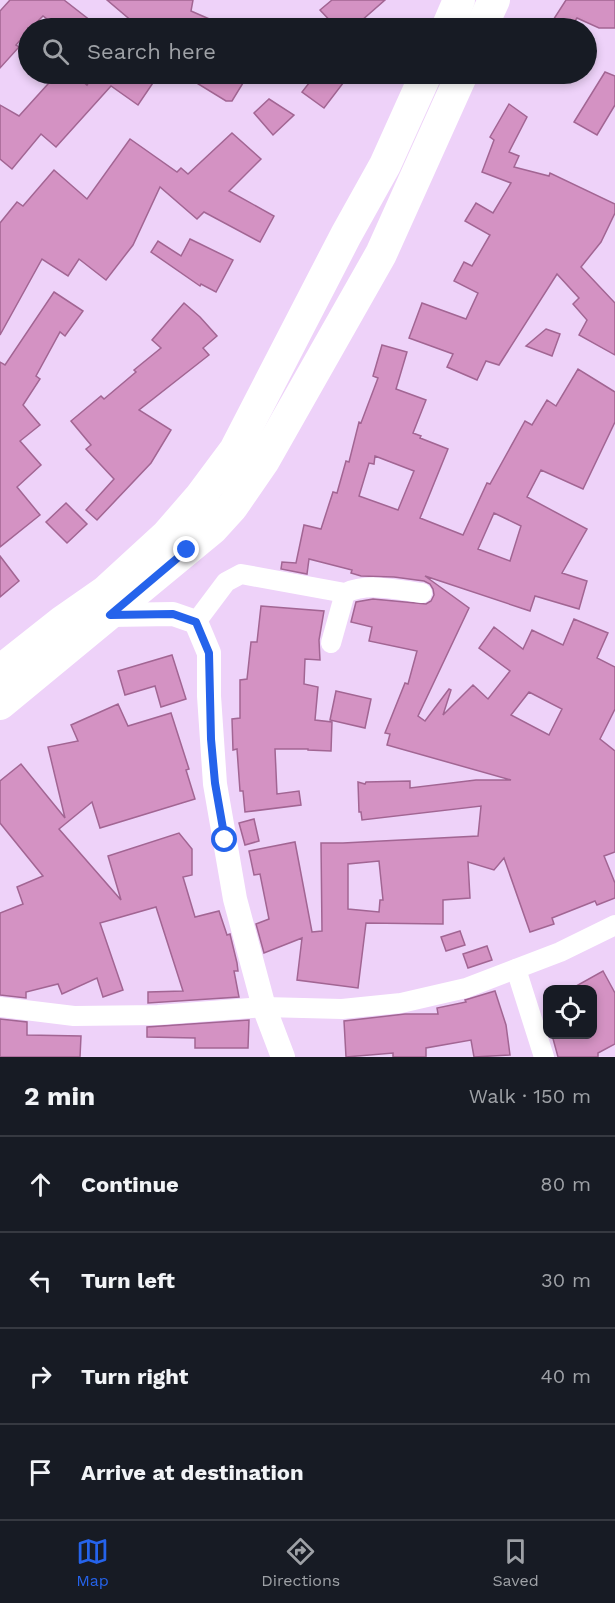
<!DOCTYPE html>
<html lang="en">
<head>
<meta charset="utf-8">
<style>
	body { margin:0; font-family:"Work Sans",sans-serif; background:#242831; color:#f1f3f6 }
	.controls { position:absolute; right:18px; bottom:18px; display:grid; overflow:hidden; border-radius:12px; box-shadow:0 3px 9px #0003 }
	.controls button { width:54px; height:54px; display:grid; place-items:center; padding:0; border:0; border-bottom:2px solid #363941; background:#171b24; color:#f1f3f6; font:30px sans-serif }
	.stop { position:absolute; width:18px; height:18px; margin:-14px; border:4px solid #2563eb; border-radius:50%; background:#fff }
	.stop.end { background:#2563eb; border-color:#fff; box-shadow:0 2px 6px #0008 }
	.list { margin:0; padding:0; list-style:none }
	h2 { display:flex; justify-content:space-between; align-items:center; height:78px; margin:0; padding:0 24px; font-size:26px }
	h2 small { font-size:20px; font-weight:400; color:#9ea1a6 }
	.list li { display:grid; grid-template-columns:39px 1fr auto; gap:18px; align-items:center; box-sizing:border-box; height:96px; padding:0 24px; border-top:2px solid #363941 }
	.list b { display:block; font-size:22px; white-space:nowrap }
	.list em { font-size:20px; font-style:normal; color:#9ea1a6 }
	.icon { flex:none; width:33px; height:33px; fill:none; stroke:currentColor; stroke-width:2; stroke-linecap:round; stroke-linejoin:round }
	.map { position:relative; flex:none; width:615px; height:1057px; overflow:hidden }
	.search { position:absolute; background:#171b24; box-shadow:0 3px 9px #0003; left:18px; right:18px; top:18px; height:66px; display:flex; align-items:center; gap:15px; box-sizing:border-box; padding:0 21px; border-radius:33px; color:#9ea1a6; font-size:22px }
	.sheet { height:462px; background:#171b24 }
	nav { display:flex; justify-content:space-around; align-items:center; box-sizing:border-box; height:84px; border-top:2px solid #363941; background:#171b24; font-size:16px; color:#9ea1a6 }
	nav a { display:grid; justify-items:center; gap:3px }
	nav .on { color:#2563eb }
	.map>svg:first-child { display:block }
</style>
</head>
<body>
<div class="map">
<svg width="615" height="1057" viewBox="0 0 615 1057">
	<rect width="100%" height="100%" fill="#eed2f9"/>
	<g fill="#d492c3" stroke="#a26593" stroke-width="1.5" fill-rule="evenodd">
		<path d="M10,0h54l36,28h-41l-16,-12 -12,12h-3v3l-12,14 3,2 -19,21v-57z"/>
		<path d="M107,0h86l-2,11 39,17h-90z"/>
		<path d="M332,0h53l-32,28h-16l-17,-18z"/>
		<path d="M566,0h49v28h-16l-22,-10 -7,10h-22z"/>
		<path d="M605,72l10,4v29l-18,30 -23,-13z"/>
		<path d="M57,74h17l13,11 7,-11h65l-21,31 -27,-19 -55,61 -15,-13 -29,35 -12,-10v-54l19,11z"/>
		<path d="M182,74h45l16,9 -11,18h-6z"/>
		<path d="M316,74h34l-26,34 -22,-16z"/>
		<path d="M269,99l25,16 -21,20 -19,-22z"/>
		<path d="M509,104l18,13 -18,35 10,4 -5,11 35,9 1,-3 65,31v9l-14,29 -20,25 34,36v52l-36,-20 8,-15 -14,-16 6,-6 -22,-24 -58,91 -13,-4 -9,19 -30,-13 6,-13 -44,-16 13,-35 44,16 12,-26 -24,-12 10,-19 8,4 18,-31 -25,-14 11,-18 17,10 18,-30 -29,-11 12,-32 -4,-3z"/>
		<path d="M232,133l29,26 -32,32 45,25 -14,26 -56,-30 -7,7 -37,-32 -27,58 -27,35 -27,-21 -11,17 -26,-17 -42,76v-112l17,-21 6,4 31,-36 33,29 43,-60 47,33 4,-4 7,6z"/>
		<path d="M190,239l43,21 -17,32 -15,-8 -1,2 -49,-34 7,-11 23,15z"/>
		<path d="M54,292l29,19 -18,25 -5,-4 -24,44 4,3 -17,26 17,20 -20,16 21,24 -24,22 23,28 -40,32v-185l5,3z"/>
		<path d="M184,303l16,14 17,19 -14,12 6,7 -70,55 32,20 -20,33 -54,57 -11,-10 28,-31 -28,-30 5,-4 -20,-24 30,-25 3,3 32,-27 -2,-2 27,-22 -9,-8z"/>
		<path d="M546,329l14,5 -8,22 -26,-10z"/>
		<path d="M382,345l25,7 -11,37 30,11 -13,33 8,3 -1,2 28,11 -28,69 43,17 24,-52 3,1 35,-63 7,4 15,-25 9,6 22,-37 37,23v30l-32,67 -42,-19 -14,27 60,32 -25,44 25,8 -8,28 -44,-13 -5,15 -105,-35 44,32 -51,108 7,5 24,-32 2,1 -8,25 30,-30 15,14 22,-28 -31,-23 15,-21 29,22 9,-19 31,15 11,-26 34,14 -11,25 18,9v42l-15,30 15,12v101l-11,4 11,27v15l-18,7 -2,-4 -43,17 2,6 -24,8 -26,-74 -10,12 -26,-8 2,36 -27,2v24l-77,-1 -8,65 -61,-8 5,-42 -38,15 -8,-29 13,-5 -9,-45 -6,1 -5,-24 46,-9 17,90 10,-1 -1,-88h22l135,-7 3,-30 -119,14 -1,-8h-2l-1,-30 7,2 1,-2 44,-1v7l66,-8h35l-124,-35 3,-11 -5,-1 20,-50 3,1 9,-33 -48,-10 3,-14 -21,-5 5,-20 17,-3 53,5 5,-3 3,-6 -1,-6 -3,-5 -6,-3 -30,-4 -33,-1 -10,-3 1,-3 -43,-11 -2,15 -26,-5 1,-7 14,1 8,-38 17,4 12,-37 4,1 9,-32 3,1 10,-40 2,1 17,-45 -5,-2zM375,456l39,15 -16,39 -39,-14 10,-33 5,1zM494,513l27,13 -11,35 -32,-12zM529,692l33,17 -13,26 -38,-20zM379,861l4,39h-3l-1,12 -31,-3v-45z"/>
		<path d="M66,503l21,21 -20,19 -21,-21z"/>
		<path d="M0,556l19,25 -19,16z"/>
		<path d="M261,606l63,5 -5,29 1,20 -15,-1 -1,25 14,3 -3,33 17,2 -1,29 -23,-1v-1h-33l2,45 22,-3 2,14 -56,7 -2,-21h-3l-3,-42 -4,1 -1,-31 8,-1v-38l7,-1 4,-37h6z"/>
		<path d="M172,655l14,44 -25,8 -6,-21 -30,9 -7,-24z"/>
		<path d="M336,691l35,8 -6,29 -35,-8z"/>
		<path d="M118,704l10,22 43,-13 18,56 -3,1 9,29 -95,29 -8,-26 -33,27 62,71 -13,-44 71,-23 13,16v26l-9,2 12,40 24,-6 8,24 3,-1 7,29 1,8h-4l5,26 -91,6v-11l35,-1 -27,-84 -56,16 23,67 -20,7 -6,-19 -35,16 -4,-10 -32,8v6l-26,-3v-82l23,-9 -6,-17 26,-11 -43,-53v-42l21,-17 44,54 -17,-71 30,-6 -7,-16z"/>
		<path d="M254,819l5,22 -14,4 -6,-22z"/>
		<path d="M460,931l5,14 -19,6 -5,-14z"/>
		<path d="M487,946l5,14 -24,8 -5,-14z"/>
		<path d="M603,971l12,22v51l-17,9v4h-40l-6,-22h40v-45h-23z"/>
		<path d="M495,991l11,34 4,30 -36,2 -3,-17 -45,8v9h-33v-4l-47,4 -2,-36 61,-7h33l-1,-6 29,-6 -1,-2z"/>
		<path d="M0,1019l27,3v13l54,1 -1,21h-80z"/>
		<path d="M249,1020l-1,28h-53v-10l-48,-1v-10z"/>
	</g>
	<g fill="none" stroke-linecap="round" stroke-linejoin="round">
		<g stroke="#fff" stroke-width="20">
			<path d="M196,622l30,-40 15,-8 104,19c24,-11 51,-3 77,0"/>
			<path d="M331,643l14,-50"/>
			<path d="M516,969l28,88"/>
			<path d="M0,1007l74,9 84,-1 106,-8 78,2 59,-6 65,-15 94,-36 55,-27"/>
		</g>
		<path stroke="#fff" stroke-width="24" d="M108,606l2,9 63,-1 23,8 13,31v43l6,88 20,115 29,108 19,50"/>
		<g stroke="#fff" stroke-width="32">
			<path d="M447,28l12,-28"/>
			<path d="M481,28l13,-28"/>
			<path d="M0,671l63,-50 43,-30 61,-56 33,-38 35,-47 111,-215 39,-70 41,-91"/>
			<path d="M0,704l212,-175 20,-22 31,-45 118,-208 81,-180"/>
		</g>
	</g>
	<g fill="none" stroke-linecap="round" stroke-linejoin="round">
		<path stroke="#2563eb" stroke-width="8" d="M187,550l-77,65 63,-1 23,8 13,31 2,86 4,44 10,57"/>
	</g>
</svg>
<div class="controls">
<button><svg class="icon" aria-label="locate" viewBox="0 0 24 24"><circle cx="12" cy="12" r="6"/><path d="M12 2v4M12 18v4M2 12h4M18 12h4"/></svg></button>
</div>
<div class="stop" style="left:225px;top:840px"></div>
<div class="stop end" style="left:187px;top:550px"></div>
<div class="search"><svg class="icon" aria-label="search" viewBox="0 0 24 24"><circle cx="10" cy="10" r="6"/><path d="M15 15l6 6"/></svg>Search here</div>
</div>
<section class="sheet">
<h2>2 min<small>Walk · 150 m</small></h2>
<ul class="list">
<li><svg class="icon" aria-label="ahead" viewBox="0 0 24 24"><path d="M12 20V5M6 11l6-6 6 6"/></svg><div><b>Continue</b></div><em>80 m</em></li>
<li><svg class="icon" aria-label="left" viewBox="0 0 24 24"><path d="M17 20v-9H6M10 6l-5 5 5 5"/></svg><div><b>Turn left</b></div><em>30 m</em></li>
<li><svg class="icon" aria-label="right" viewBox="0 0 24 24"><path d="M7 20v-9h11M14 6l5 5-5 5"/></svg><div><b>Turn right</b></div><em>40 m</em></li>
<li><svg class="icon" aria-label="arrive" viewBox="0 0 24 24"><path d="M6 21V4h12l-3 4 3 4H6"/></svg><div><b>Arrive at destination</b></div></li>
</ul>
</section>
<nav>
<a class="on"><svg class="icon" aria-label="map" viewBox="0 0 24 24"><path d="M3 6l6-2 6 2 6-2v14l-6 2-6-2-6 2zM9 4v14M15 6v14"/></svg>Map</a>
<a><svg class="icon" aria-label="directions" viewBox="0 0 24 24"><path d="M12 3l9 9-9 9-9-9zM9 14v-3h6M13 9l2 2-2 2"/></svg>Directions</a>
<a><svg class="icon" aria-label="saved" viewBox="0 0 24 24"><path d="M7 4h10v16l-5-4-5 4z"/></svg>Saved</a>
</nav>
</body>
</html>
